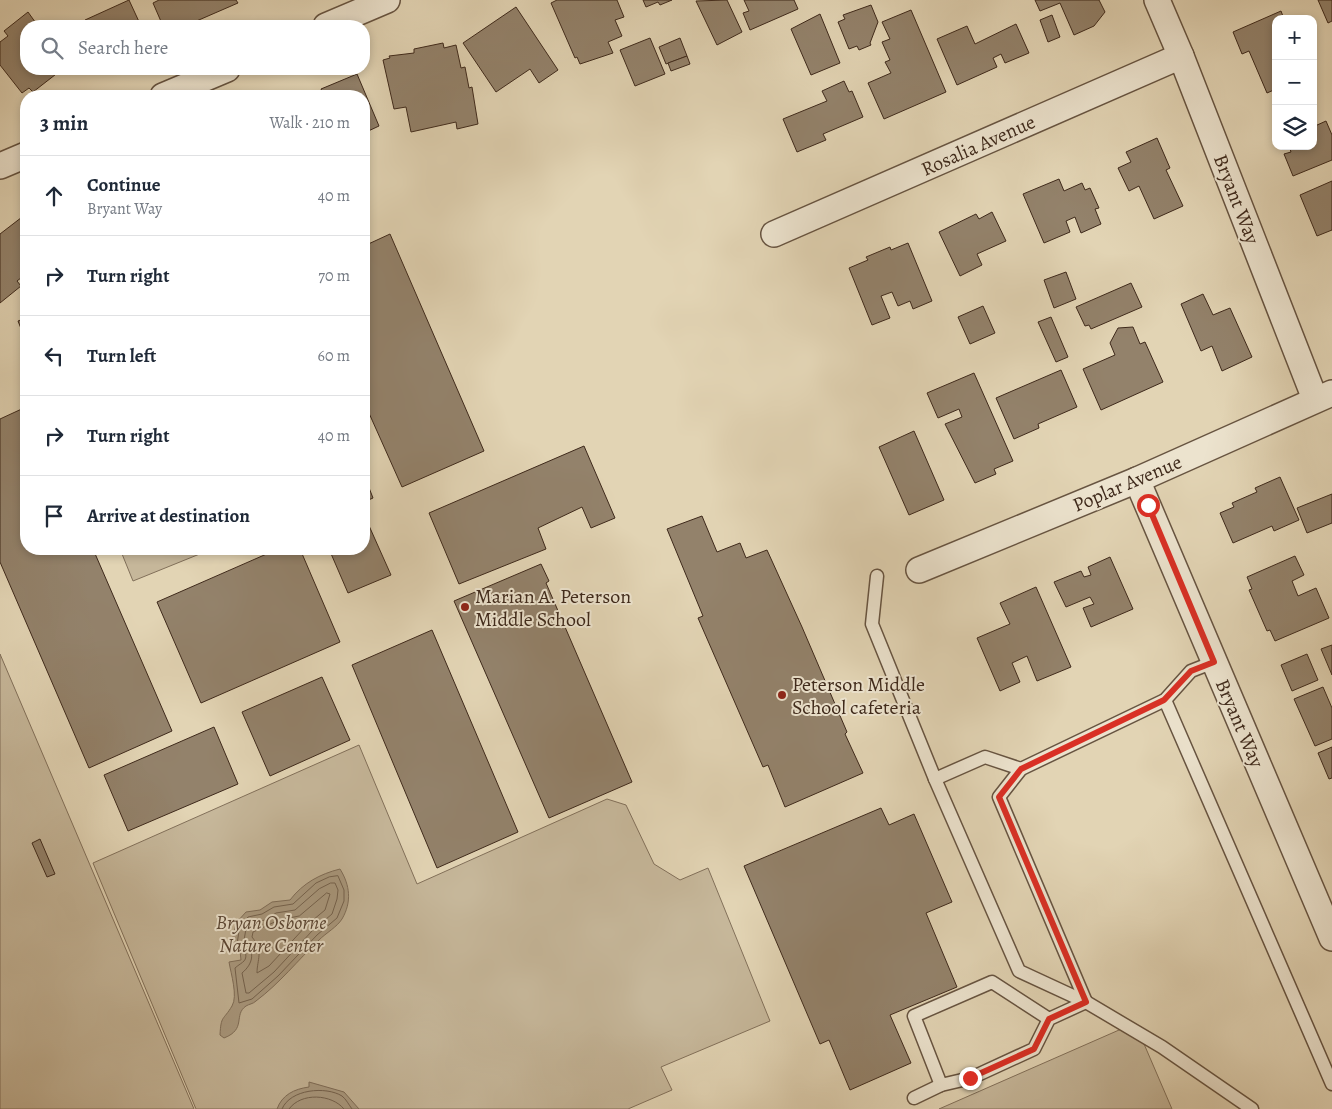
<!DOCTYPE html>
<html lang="en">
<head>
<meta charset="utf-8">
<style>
	body { margin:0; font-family:Alegreya,serif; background:#f6f6f7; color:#1f2937 }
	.controls { position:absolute; right:15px; top:15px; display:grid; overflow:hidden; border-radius:10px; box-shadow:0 2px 8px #0003 }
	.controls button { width:45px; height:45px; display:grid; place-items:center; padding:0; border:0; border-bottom:1px solid #e0e1e3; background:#fff; color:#1f2937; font:25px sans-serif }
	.stop { position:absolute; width:15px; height:15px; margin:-11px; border:4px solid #d93025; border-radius:50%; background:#fff }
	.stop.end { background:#d93025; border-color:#fff; box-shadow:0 1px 5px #0008 }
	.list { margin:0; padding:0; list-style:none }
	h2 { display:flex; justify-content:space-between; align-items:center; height:65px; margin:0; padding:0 20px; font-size:21px }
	h2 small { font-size:16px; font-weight:400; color:#747a83 }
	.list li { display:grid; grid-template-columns:32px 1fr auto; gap:15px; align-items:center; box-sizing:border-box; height:80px; padding:0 20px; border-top:1px solid #e0e1e3 }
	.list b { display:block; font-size:19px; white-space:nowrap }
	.list p { margin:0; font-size:16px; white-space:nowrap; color:#747a83 }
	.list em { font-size:16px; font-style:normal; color:#747a83 }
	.icon { flex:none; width:28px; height:28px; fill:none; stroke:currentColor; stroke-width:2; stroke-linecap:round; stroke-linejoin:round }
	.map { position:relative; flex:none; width:1332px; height:1109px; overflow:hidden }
	.search { position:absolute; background:#fff; box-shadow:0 2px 8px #0003; left:20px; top:20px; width:350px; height:55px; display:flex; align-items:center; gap:12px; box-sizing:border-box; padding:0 18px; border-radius:20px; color:#747a83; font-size:19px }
	.panel { position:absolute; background:#fff; box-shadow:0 2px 8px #0003; left:20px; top:90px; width:350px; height:465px; border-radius:20px }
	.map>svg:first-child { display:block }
</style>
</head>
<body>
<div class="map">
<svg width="1332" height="1109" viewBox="0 0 1332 1109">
	<rect width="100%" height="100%" fill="#e2d4b4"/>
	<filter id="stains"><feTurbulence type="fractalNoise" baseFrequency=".004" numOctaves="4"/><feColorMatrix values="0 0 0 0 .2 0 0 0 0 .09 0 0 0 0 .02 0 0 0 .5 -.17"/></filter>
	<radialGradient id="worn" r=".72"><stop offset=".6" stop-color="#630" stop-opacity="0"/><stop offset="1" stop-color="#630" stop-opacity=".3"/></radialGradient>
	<g fill="#c6b79a" stroke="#82705a">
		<path d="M120,549h92l-79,32z"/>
		<path d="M0,654l194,455h-194z"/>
		<path d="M359,745l58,139 190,-85 19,6 28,59 26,16 28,-12 62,153 -109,46 11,23 -44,19h-432l-103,-246z"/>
		<path d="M1135,1023l37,86h-233z"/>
	</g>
	<g fill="#aa9a80" stroke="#7f6d58">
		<path d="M340,869c10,16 12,33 2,50 -5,8 -16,14 -23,21 -21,20 -39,43 -63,61 -3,3 -7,3 -10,5 -13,9 1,23 -22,32l-4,-3c1,-20 3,-14 12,-29 6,-10 -1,-32 -3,-44l12,-2 -1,-9 -10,1 6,-29 10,-11 14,-2 12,-8 18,-2c13,-17 30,-26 50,-31z"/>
		<path d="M309,1082l35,10 15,17h-82c5,-14 17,-20 32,-22z"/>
	</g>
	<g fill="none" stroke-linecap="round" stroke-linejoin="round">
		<g stroke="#74624e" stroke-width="1">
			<path d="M338,876l6,14v11l-7,17 -20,17 -39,41 -26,23 -13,4 -4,-35c8,-7 13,-6 10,-18l-8,-6 3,-19 8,-8 14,-3 12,-7 19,-3 23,-21 13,-6z"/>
			<path d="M331,883h4l3,7 -1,9 -5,15 -20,17 -38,41 -25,21h-3l-4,-20c12,-10 13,-22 2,-33l2,-11 5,-6 14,-3 11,-7 19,-3 24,-21z"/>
			<path d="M327,893l3,1 -5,16 -18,15 -38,41 -12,7c0,-14 7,-21 -5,-36l1,-5 26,-12 20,-4z"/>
			<path d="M282,1109c8,-20 44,-23 60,-13 4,3 7,9 10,13"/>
			<path d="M289,1109c12,-17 43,-15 55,0"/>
		</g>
	</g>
	<g fill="#93826b" stroke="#3e291b">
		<path d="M129,0l12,26h-53l-3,-6z"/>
		<path d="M159,0h77l2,3 -53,23h-22l-10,-23z"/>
		<path d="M557,0h60l7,17 -9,3 7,16 -14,6 5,11 -33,11 -3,-7 -2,1 -24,-55z"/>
		<path d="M643,0h29l-12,5 -2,-3 -12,5z"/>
		<path d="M727,0l15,32 -25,13 -21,-44z"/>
		<path d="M744,0h50l4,9 -48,21 -7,-17 6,-2z"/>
		<path d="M1035,0h64l6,12 -11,14 -20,9 -14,-32 -20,8z"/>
		<path d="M1318,0h14v21l-4,2z"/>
		<path d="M871,5l7,17 -8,21 1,2 -12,5 -2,-4 -8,3 -11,-27 7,-3 -2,-4z"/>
		<path d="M516,7l42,63 -19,13 -9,-14 -34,23 -33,-49z"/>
		<path d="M911,10l35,82 -62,27 -16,-36 23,-10 -6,-11 5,-2 -8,-18 8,-3 -8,-17z"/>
		<path d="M1281,11l3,8h-8v70l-9,4 -18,-42 -7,3 -9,-22z"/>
		<path d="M28,12l10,14h-12v43h32l2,2 -27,21 -4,-4 -7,5 -22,-28v-23l8,-6 -4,-5z"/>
		<path d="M820,14l20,49 -29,12 -20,-46z"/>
		<path d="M1052,15l8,22 -12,5 -8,-22z"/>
		<path d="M1016,24l13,29 -24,10 -4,-9 -8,4 4,9 -40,18 -20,-46 30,-13 8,18z"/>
		<path d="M650,38l15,36 -30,12 -15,-36z"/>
		<path d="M680,38l7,18 -21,8 -7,-17z"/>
		<path d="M443,43l1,5 12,-3 5,23 4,-1 4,21 3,-1 6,37 -21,5 -1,-7 -45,10 -5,-25 -12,2 -11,-49 7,-2 -1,-2 25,-3v-4z"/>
		<path d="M687,56l3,8 -19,7 -3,-8z"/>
		<path d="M357,74l22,52 -15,7v-37h-40l-3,-7z"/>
		<path d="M844,81l5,11 3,-1 11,26 -40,17 3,6 -29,12 -14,-33 44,-18 -5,-10z"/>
		<path d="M1326,121l6,14v25l-39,16 -9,-22 7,-2 -2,-6h24v-24l2,4z"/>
		<path d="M1157,138l13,30 -4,2 17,36 -29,13 -15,-33 -10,5 -11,-23 13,-6 -5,-10z"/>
		<path d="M1059,179l5,12 18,-8 3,7 5,-2 9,20 -4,1 6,15 -20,9 -6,-16 -9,4 4,11 -26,11 -21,-49z"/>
		<path d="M1332,181v49l-15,6 -17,-41z"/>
		<path d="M992,212l14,29 -29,13 5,11 -22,11 -21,-44 37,-18 3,5z"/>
		<path d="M26,214v60l-9,7 4,5 -21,17v-69z"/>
		<path d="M390,234l94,217 -82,36 -38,-85v-156z"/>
		<path d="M908,243l24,58 -19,8 -3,-8 -12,5 -6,-14 -11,4 9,22 -18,7 -23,-57 19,-8 -2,-3 24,-10 1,3z"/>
		<path d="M1066,272l10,27 -22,9 -10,-28z"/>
		<path d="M1131,283l11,24 -51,22 -2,-4 -4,1 -9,-19z"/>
		<path d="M1203,294l10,21 17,-7 22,49 -30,14 -10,-25 -11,5 -20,-47z"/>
		<path d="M983,306l12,27 -25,11 -12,-27z"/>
		<path d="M1051,317l17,40 -12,5 -18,-40z"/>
		<path d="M26,318v23l-8,-20z"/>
		<path d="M1133,327l7,17 5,-2 18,40 -62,28 -18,-41 32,-14 -5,-12 8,-15z"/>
		<path d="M1061,370l16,37 -39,17 1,4 -25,11 -18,-41z"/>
		<path d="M974,373l39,88 -19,8 2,5 -21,9 -30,-59 17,-7 -3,-8 -21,9 -11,-25z"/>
		<path d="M26,407v142h67l79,182 -83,37 -89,-206v-143z"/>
		<path d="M914,431l30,69 -35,15 -30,-68z"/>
		<path d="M584,446l31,72 -24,10 -9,-21 -44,21 8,21 -87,35 -30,-71z"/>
		<path d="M364,475l9,23 -9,4z"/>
		<path d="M1280,477l19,43 -25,11 -2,-5 -39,17 -13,-30 14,-6 -2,-4 25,-11 -2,-4z"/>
		<path d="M1332,494v29l-25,10 -10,-25z"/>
		<path d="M702,516l15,36 23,-9 6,15 21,-8 35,77 45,105 -2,2 18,39 -78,34 -17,-42 -5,2 -65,-149 5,-2 -36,-87z"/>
		<path d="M366,519l25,56 -43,18 -19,-44h35v-29z"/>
		<path d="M278,549h22l40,93 -139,61 -44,-101z"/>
		<path d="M1295,556l9,19 -12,6 6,15 18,-8 13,30 -54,23 -5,-11 -3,1 -18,-41 3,-1 -5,-12z"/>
		<path d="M1110,557l23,52 -42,18 -8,-19 11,-4 -4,-7 -24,10 -12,-25 27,-11 3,6 7,-2 -3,-8z"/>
		<path d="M541,564l8,17 -3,2 86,199 -83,36 -95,-217z"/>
		<path d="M1036,587l35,80 -34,14 -10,-25 -15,7 8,19 -20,9 -23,-53 33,-14 -10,-21z"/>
		<path d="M432,630l86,202 -81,36 -85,-203z"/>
		<path d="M1332,645v30l-11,-26z"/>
		<path d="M1307,654l11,26 -26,11 -11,-26z"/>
		<path d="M322,677l28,63 -80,36 -28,-64z"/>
		<path d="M1323,687l9,21v31l-17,7 -21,-47z"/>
		<path d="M214,727l24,57 -110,47 -24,-56z"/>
		<path d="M1332,747v31l-3,1 -11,-26z"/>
		<path d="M881,808l8,17 25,-11 38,88 -26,11 31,74 -67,28 21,48 -61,27 -21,-50 -9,4 -76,-178z"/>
		<path d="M40,839l15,35 -8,3 -15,-34z"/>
	</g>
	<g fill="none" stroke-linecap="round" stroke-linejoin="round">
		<defs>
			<g id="service">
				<path d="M877,576l-5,48 63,155 84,192 67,31 76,45 90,62"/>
				<path d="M1165,700l167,384"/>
				<path d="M935,779l50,-22 36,12"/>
				<path d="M1086,1002l-87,-205 22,-28 144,-69 26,-29 23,-9"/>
				<path d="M941,1085l-27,-69 78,-34 57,37"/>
				<path d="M914,1098l27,-13 30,-7 63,-29 15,-30 37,-17"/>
			</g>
			<g id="minor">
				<path d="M1157,0l24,56 134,343"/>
				<path d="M326,26l61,-26"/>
				<path d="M163,96l64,-27"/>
				<path d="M0,166l26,-11"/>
				<path d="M774,234l407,-178"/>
				<path d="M1137,480l195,458"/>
				<path d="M919,570l218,-90 195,-87"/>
			</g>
		</defs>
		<use href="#service" stroke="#675441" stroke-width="15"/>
		<use href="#minor" stroke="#675441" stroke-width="28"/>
		<use href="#service" stroke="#ece3ce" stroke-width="12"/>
		<use href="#minor" stroke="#ece3ce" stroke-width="25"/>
	</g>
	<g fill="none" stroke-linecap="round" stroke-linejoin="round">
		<path stroke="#d93025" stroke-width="6" d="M970,1078l64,-29 15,-30 37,-17 -87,-205 22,-28 143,-69 27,-29 23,-9 -66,-157"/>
	</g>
	<g fill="#8f2418" stroke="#ece3ce" stroke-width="2">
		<circle cx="465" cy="607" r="5"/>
		<circle cx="782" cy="695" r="5"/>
	</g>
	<g text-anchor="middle" stroke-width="4" stroke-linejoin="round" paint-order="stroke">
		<g font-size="20" fill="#3e291b" stroke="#ece3ce">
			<text transform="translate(978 145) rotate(-24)" y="7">Rosalia Avenue</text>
			<text transform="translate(1237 199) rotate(69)" y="7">Bryant Way</text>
			<text transform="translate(1127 483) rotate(-23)" y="7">Poplar Avenue</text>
			<text transform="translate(1240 723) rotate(67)" y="7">Bryant Way</text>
		</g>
		<g font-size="20" fill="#3e291b" stroke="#ece3ce" text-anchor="start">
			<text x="475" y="603">Marian A. Peterson<tspan x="475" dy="23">Middle School</tspan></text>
			<text x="792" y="691">Peterson Middle<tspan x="792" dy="23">School cafeteria</tspan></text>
		</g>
		<g font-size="20" font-style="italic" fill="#594534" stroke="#ece3ce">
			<text x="271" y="929">Bryan Osborne<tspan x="271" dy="23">Nature Center</tspan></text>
		</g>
	</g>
	<rect width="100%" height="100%" filter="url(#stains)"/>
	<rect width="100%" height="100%" fill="url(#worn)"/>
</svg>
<div class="controls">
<button>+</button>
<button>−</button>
<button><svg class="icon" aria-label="layers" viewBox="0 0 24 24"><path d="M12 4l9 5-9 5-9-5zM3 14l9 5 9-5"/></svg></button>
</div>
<div class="stop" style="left:1148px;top:505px"></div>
<div class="stop end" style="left:970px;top:1078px"></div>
<div class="search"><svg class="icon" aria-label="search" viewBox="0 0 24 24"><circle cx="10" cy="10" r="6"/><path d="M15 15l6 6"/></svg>Search here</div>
<section class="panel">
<h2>3 min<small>Walk · 210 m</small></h2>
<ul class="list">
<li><svg class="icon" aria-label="ahead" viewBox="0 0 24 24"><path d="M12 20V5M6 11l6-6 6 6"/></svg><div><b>Continue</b><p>Bryant Way</p></div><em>40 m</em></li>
<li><svg class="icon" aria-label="right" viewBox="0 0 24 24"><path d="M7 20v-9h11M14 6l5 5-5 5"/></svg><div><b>Turn right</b></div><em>70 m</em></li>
<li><svg class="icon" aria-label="left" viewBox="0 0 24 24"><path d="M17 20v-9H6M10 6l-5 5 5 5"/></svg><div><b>Turn left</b></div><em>60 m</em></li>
<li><svg class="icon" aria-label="right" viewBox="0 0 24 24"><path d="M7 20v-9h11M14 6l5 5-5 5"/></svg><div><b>Turn right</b></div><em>40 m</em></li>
<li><svg class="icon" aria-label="arrive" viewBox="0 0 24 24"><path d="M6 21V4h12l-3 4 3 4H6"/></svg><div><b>Arrive at destination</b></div></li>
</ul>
</section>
</div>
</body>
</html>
